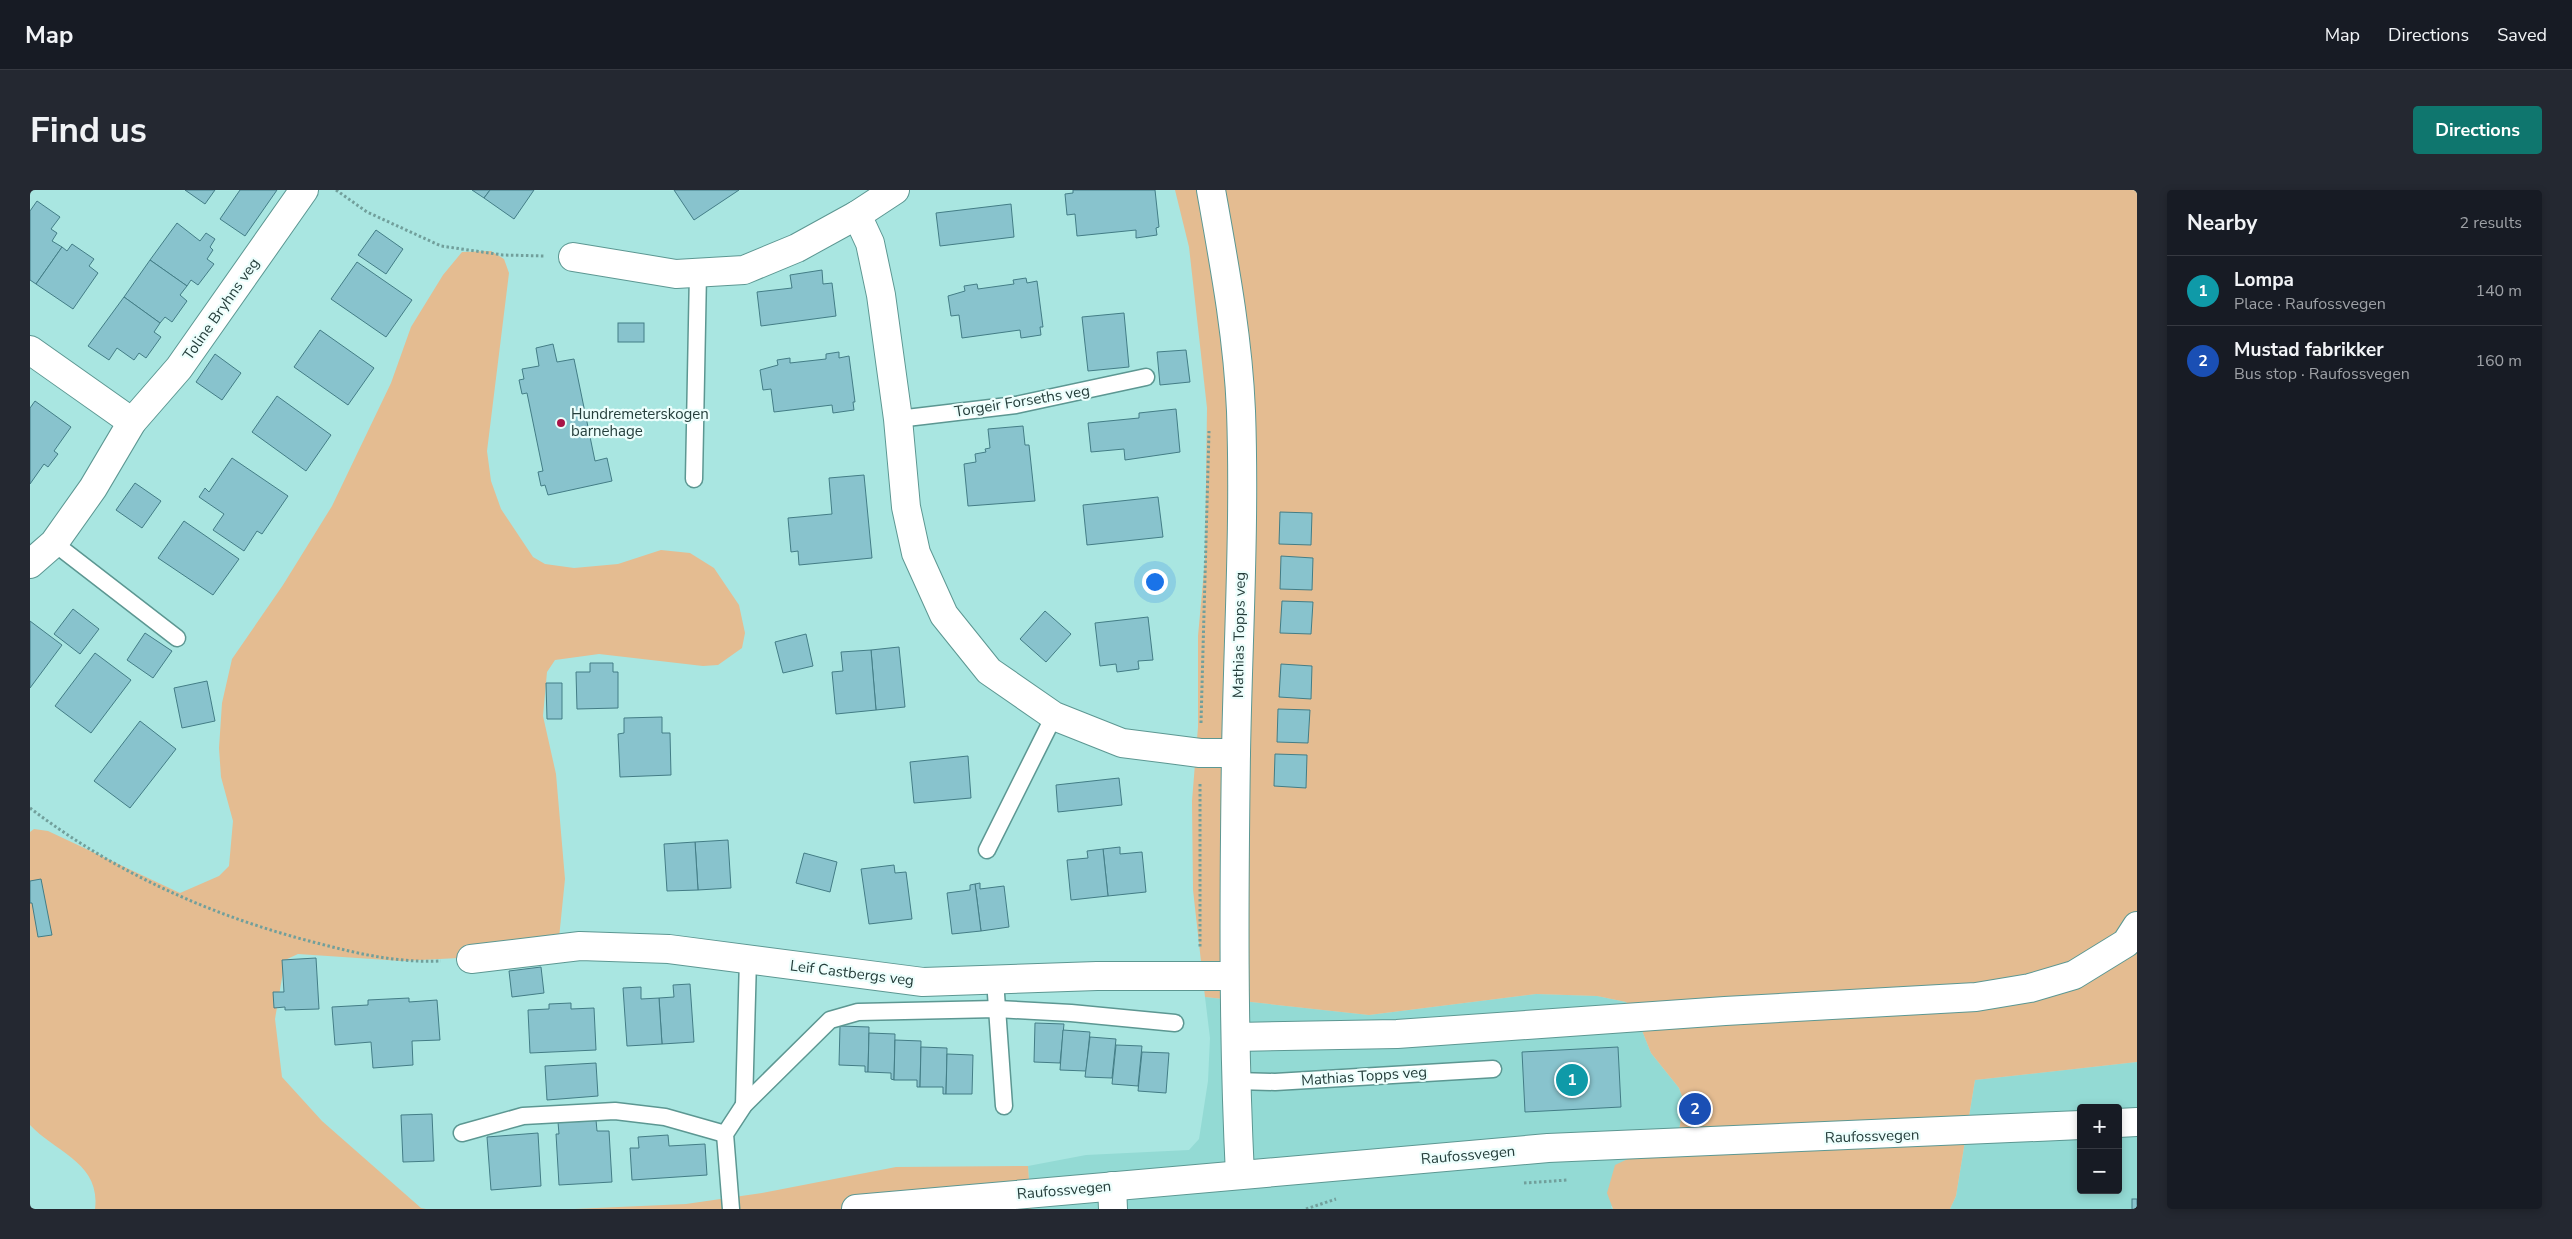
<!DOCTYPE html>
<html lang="en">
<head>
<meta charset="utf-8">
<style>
	body { margin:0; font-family:"Nunito Sans",sans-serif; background:#242831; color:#f1f3f6 }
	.controls { position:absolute; right:15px; bottom:15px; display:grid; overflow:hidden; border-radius:5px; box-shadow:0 2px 8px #0003 }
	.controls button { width:45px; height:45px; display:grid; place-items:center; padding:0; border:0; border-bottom:1px solid #363941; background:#171b24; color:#f1f3f6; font:25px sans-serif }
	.you { position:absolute; left:1124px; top:391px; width:18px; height:18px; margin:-12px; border:4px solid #fff; border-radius:50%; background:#1a73e8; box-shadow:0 0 0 8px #1a73e833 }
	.badge { display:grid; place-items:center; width:32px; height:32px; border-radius:50%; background:#0f766e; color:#fff; font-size:16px; font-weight:700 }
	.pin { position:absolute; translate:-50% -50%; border:2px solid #fff; box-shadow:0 1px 5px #0006 }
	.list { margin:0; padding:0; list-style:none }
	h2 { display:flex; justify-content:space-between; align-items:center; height:65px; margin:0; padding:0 20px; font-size:21px }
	h2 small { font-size:16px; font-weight:400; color:#9ea1a6 }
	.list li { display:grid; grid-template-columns:32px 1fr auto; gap:15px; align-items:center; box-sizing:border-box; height:70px; padding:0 20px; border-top:1px solid #363941 }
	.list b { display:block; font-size:19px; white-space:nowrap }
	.list p { margin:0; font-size:16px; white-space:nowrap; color:#9ea1a6 }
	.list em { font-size:16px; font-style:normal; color:#9ea1a6 }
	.map { position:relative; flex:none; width:2107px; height:1019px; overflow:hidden; border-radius:5px }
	header { display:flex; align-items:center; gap:30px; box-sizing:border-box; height:70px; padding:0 25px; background:#171b24; border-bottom:1px solid #363941 }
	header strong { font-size:24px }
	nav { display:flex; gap:28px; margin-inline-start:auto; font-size:18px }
	.intro { display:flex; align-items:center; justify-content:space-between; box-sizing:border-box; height:120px; padding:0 30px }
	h1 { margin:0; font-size:35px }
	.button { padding:12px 22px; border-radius:5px; background:#0f766e; color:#fff; font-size:18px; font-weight:700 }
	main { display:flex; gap:30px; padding:0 30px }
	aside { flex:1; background:#171b24; border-radius:5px; box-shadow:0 2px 8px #0003 }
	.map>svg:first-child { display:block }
</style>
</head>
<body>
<header>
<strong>Map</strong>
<nav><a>Map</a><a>Directions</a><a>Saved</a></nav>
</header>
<div class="intro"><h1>Find us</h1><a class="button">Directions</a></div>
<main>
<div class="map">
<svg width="2107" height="1019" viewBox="0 0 2107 1019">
	<rect width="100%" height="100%" fill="#a9e6e1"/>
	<g fill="#93dad4" fill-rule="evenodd">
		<path d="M1506,804l61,2 29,6 9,11 16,40 28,35 5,14 -5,28 -68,77 2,2h-582l-3,-43 58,-11 103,-5 10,-11 9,-58 2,-43 -5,-41 164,18z"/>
		<path d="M2107,872v147h-187l6,-13 19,-116zM2051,918h37v82h-37z"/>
	</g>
	<g fill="#e4bc91">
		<path d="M1145,0h962v872l-162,18 -19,116 -6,13h-337l-6,-16 8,-28 53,-25 11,-10 5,-28 -5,-14 -28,-35 -16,-40 -9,-11 -29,-6 -61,-2 -167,21 -164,-18 -12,-107 -1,-89 6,-74v-91l7,-76 2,-152 -18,-161z"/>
		<path d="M461,61l13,8 5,14 -22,178 4,30 10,28 32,48 12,7 29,4 44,-4 43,-14 29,3 24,15 25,37 6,28 -3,15 -24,17 -15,1 -104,-12 -44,6 -8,12 -4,44 13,58 9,105 -6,59 -23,16 -134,7 -104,-7 -13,6 -10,59 7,58 40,44 99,87 5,1h-331c6,-46 -40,-57 -65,-84v-293l4,-3 14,2 132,62 39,-17 10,-10 4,-45 -12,-44 -2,-29 3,-45 10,-44 51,-74 49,-79 59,-123 20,-56 32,-52 19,-23z"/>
		<path d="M998,976l3,43h-457l112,-5 76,-11 134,-26z"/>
	</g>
	<g fill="#88c3cd" stroke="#437d86">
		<path d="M155,0h30l-10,14z"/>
		<path d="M210,0h37l-32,46 -25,-17z"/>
		<path d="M442,0h18l-6,8z"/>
		<path d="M460,0h44l-20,29 -30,-21z"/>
		<path d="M644,0h65l-45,30z"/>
		<path d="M1043,0h82l4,37 -3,1 1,7 -21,3v-8l-59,6 -2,-22 -8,1 -2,-21 8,-1z"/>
		<path d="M7,11l23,16 -9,12 6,4 -5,8 10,6 -26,37 -6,-4v-69z"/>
		<path d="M981,14l3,33 -74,9 -4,-33z"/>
		<path d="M147,33l23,18 6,-8 9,6 -5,8 3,3 -6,9 7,5 -16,21 -7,-5 -4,6 -37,-26z"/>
		<path d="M346,40l27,19 -17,25 -28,-19z"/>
		<path d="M42,54l22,15 -5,7 9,7 -25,36 -37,-25 26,-37 5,4z"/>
		<path d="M120,70l37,26 -7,9 7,6 -15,21 -7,-5 -5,6 -36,-26z"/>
		<path d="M327,72l55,38 -26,37 -55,-38z"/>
		<path d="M792,80l1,14 9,-1 4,33 -75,10 -4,-34 35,-4 -2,-13z"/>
		<path d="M996,88l1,5 10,-2 6,46h-3l1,8 -20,3 -1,-8 -58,8 -3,-23 -8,1 -3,-20 17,-5 -1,-5 13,-2 1,5 36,-5 -1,-4z"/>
		<path d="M94,107l36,26 -6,9 7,5 -15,21 -7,-5 -5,7 -17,-12 -8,12 -21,-14z"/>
		<path d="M1094,123l5,54 -41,4 -6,-54z"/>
		<rect x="588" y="133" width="26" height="19"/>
		<path d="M290,140l54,38 -26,37 -54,-38z"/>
		<path d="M523,154l4,18 17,-3 21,102 12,-3 5,23 -64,14 -3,-10 -4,1 -3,-14 5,-1 -16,-78 -5,1 -3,-14 5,-1 -2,-10 17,-3 -3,-18z"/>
		<path d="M1156,160l4,32 -30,3 -3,-33z"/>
		<path d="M809,162v6l10,-2 6,46h-2l1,8 -21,3 -1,-8 -58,7 -3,-23 -8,1 -3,-20 18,-5 -1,-5 13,-2v5l36,-4v-5z"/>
		<path d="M185,164l26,19 -19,27 -26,-18z"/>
		<path d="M247,206l54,39 -25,36 -54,-39z"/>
		<path d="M5,211l36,26 -17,24 4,3 -10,13 -4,-3 -14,20v-76z"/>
		<path d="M1146,219l4,43 -55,8 -1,-11 -33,3 -3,-29 51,-5v-5z"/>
		<path d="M993,236l2,19h4l6,56 -67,5 -4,-42 12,-2 -1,-8 11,-2 -1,-3 5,-1 -2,-19z"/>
		<path d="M202,268l56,38 -26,38 -5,-3 -13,20 -31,-21 11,-16 -25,-17 6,-9 4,4z"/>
		<path d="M834,285l8,83 -73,7 -1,-14 -7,1 -3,-34 44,-4 -3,-36z"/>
		<path d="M105,293l26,18 -19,27 -26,-18z"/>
		<path d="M1128,307l5,40 -76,8 -4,-40z"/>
		<path d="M1250,322l32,1 -1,32 -32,-1z"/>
		<path d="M154,331l55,38 -26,36 -55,-37z"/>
		<path d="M1251,366l32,2 -1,32 -32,-1z"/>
		<path d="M1252,411l31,1 -2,32 -31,-1z"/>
		<path d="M43,419l26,20 -19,25 -26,-20z"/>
		<path d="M1015,421l26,23 -25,28 -26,-23z"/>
		<path d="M1118,427l5,43 -15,1 1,8 -22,3 -1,-8 -16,2 -5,-43z"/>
		<path d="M0,431l32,24 -32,43z"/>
		<path d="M115,443l27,18 -19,27 -26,-18z"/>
		<path d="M776,444l7,32 -30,7 -8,-31z"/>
		<path d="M869,457l6,60 -29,3 -5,-60z"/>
		<path d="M841,460l5,60 -40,4 -4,-42 11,-1 -2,-19z"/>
		<path d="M65,463l36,27 -40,53 -36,-27z"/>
		<path d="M560,473h23v9h5v36l-41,1 -1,-37h14z"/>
		<path d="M1251,474l31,2 -1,33 -32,-2z"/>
		<path d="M177,491l8,40 -33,7 -8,-40z"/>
		<path d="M516,493h16v36h-15z"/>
		<path d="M1248,519l32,1 -2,33 -31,-1z"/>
		<path d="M632,527v16h8l1,42 -51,2 -2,-43 6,-1v-15z"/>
		<path d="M110,531l36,28 -46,59 -36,-27z"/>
		<path d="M1245,564l32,1 -1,33 -32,-2z"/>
		<path d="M938,566l3,42 -57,5 -4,-41z"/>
		<path d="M1089,588l3,27 -64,7 -2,-27z"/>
		<path d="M698,650l3,48 -33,2 -3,-48z"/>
		<path d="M665,652l3,48 -31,1 -3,-47z"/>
		<path d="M1090,657v7l22,-2 4,40 -38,4 -5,-47z"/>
		<path d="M1073,659l5,47 -37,4 -4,-40 21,-2 -1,-7z"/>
		<path d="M774,663l33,9 -7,30 -34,-9z"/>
		<path d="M864,675l1,8 11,-1 6,47 -43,5 -8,-55z"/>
		<path d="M11,689l11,56 -14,2 -6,-34h-2v-22z"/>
		<path d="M950,693v6l24,-3 5,41 -28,4 -6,-47z"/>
		<path d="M945,694l6,47 -29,3 -5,-41 23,-3v-5z"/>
		<path d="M286,768l3,51 -34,1v-3l-11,1 -1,-16h11l-2,-32z"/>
		<path d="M511,777l3,26 -32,4 -3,-26z"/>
		<path d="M660,794l4,58 -32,2 -3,-46 15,-1 -1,-12z"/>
		<path d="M611,797v12l18,-1 3,46 -35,2 -4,-58z"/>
		<path d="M379,808v4l28,-2 3,40 -28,1 1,24 -40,3 -2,-26 -36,3 -3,-38 36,-2v-5z"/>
		<path d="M541,813v6l23,-1 2,42 -66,3 -2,-43 21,-1v-5z"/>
		<path d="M1005,833l29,1 -4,39 -26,-1z"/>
		<path d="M810,836l29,1 -1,45h-3v-6l-26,-1z"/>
		<path d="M1033,840l27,2 -4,39 -26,-1z"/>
		<path d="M839,843l26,1 -1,46 -3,-1v-6l-23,-1z"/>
		<path d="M1060,847l26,2 -4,39 -27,-1z"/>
		<path d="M865,850l26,1 -1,46h-3v-7h-23z"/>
		<path d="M1086,855l26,1 -4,40 -26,-2z"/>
		<path d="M891,857l26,1 -1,46h-3v-7h-23z"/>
		<path d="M1588,857l3,60 -96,5 -3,-60z"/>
		<path d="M1112,862l27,1 -3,40 -28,-2z"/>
		<path d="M917,864l26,1 -1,39h-26z"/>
		<path d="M566,873l2,33 -51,4 -2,-34z"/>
		<path d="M402,924l2,47 -31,1 -2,-47z"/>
		<path d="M566,930l1,11h12l3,51 -53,3 -3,-51h3l-1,-12z"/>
		<path d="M508,943l3,53 -50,4 -4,-53z"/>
		<path d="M638,945l1,11 36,-2 2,31 -75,5 -2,-32h9l-1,-11z"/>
		<rect x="2102" y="1009" width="5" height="10"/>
	</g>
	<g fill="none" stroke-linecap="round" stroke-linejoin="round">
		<defs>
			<g id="service">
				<path d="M868,229l118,-14 130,-28"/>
				<path d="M664,289l4,-207"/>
				<path d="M24,353l123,95"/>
				<path d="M957,660l67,-134"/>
				<path d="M965,790l9,126"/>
				<path d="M1206,891l39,1 218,-13"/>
				<path d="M714,915l4,-146"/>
				<path d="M432,943l61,-17 92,-5 50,6 60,17"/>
				<path d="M701,1019l-6,-75 19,-29 86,-85 28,-8 139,-3 74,4 104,10"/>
			</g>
			<g id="minor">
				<path d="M1181,0c13,73 27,147 30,221 4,114 -3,228 -5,342 -2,141 -3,281 4,422"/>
				<path d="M827,25l13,28 11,52 17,124 8,88 10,46 28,62 45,56 65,45 68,27 78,10h36"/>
				<path d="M543,67l103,17 68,-4 53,-22 60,-33 38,-25"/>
				<path d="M0,160l102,72"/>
				<path d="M0,374l24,-21 39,-55 39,-66 47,-54 125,-178"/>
				<path d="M441,769l109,-13 89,3 254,33 174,-6h137"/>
				<path d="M1206,847l161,-3 328,-23 251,-14 54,-9 44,-13 52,-32 11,-17"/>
				<path d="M1082,996l1,23"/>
			</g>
			<g id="secondary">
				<path d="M2088,933l19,-1"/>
				<path d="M826,1019l692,-61 533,-23"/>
			</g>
		</defs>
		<use href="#service" stroke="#5c9792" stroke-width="19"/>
		<use href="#minor" stroke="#5c9792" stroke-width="30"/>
		<use href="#secondary" stroke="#5c9792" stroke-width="30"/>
		<g stroke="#719f9b" stroke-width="3" stroke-dasharray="2.5 2.5" stroke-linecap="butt">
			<path d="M306,0l31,22 74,34 62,9 42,1"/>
			<path d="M1171,533l8,-292"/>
			<path d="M1170,594v163"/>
			<path d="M0,618c85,65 184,109 287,135 42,11 81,20 124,18"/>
			<path d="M1494,993l44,-3"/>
			<path d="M1276,1019l30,-10"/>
		</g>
		<use href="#service" stroke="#fff" stroke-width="16"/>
		<use href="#minor" stroke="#fff" stroke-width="28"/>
		<use href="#secondary" stroke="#fff" stroke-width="28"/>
	</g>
	<circle fill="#a91447" stroke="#ecfefc" stroke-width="2" cx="531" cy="233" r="5"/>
	<g text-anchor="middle" stroke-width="4.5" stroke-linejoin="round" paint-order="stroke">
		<g font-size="15" fill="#253e3b" stroke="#ecfefc">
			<text transform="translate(191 119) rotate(-55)" y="5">Toline Bryhns veg</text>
			<text transform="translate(992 211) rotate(-9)" y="5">Torgeir Forseths veg</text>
			<text transform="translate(1209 445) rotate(-89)" y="5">Mathias Topps veg</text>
			<text transform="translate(822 783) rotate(7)" y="5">Leif Castbergs veg</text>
			<text transform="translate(1334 886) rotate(-4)" y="5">Mathias Topps veg</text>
			<text transform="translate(1842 946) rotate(-2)" y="5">Raufossvegen</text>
			<text transform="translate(1438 965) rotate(-5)" y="5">Raufossvegen</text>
			<text transform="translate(1034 1000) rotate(-5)" y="5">Raufossvegen</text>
		</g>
		<g font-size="15" fill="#253e3b" stroke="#ecfefc" text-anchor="start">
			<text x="541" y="229">Hundremeterskogen<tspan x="541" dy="17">barnehage</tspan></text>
		</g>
	</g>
</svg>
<div class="controls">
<button>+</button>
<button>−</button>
</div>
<div class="you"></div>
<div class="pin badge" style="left:1542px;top:890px;background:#0f9aa8">1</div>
<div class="pin badge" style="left:1665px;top:919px;background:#1a4fb4">2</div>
</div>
<aside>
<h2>Nearby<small>2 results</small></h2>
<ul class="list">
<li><span class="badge" style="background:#0f9aa8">1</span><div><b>Lompa</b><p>Place · Raufossvegen</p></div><em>140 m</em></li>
<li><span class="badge" style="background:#1a4fb4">2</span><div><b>Mustad fabrikker</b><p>Bus stop · Raufossvegen</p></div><em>160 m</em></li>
</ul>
</aside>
</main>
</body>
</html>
